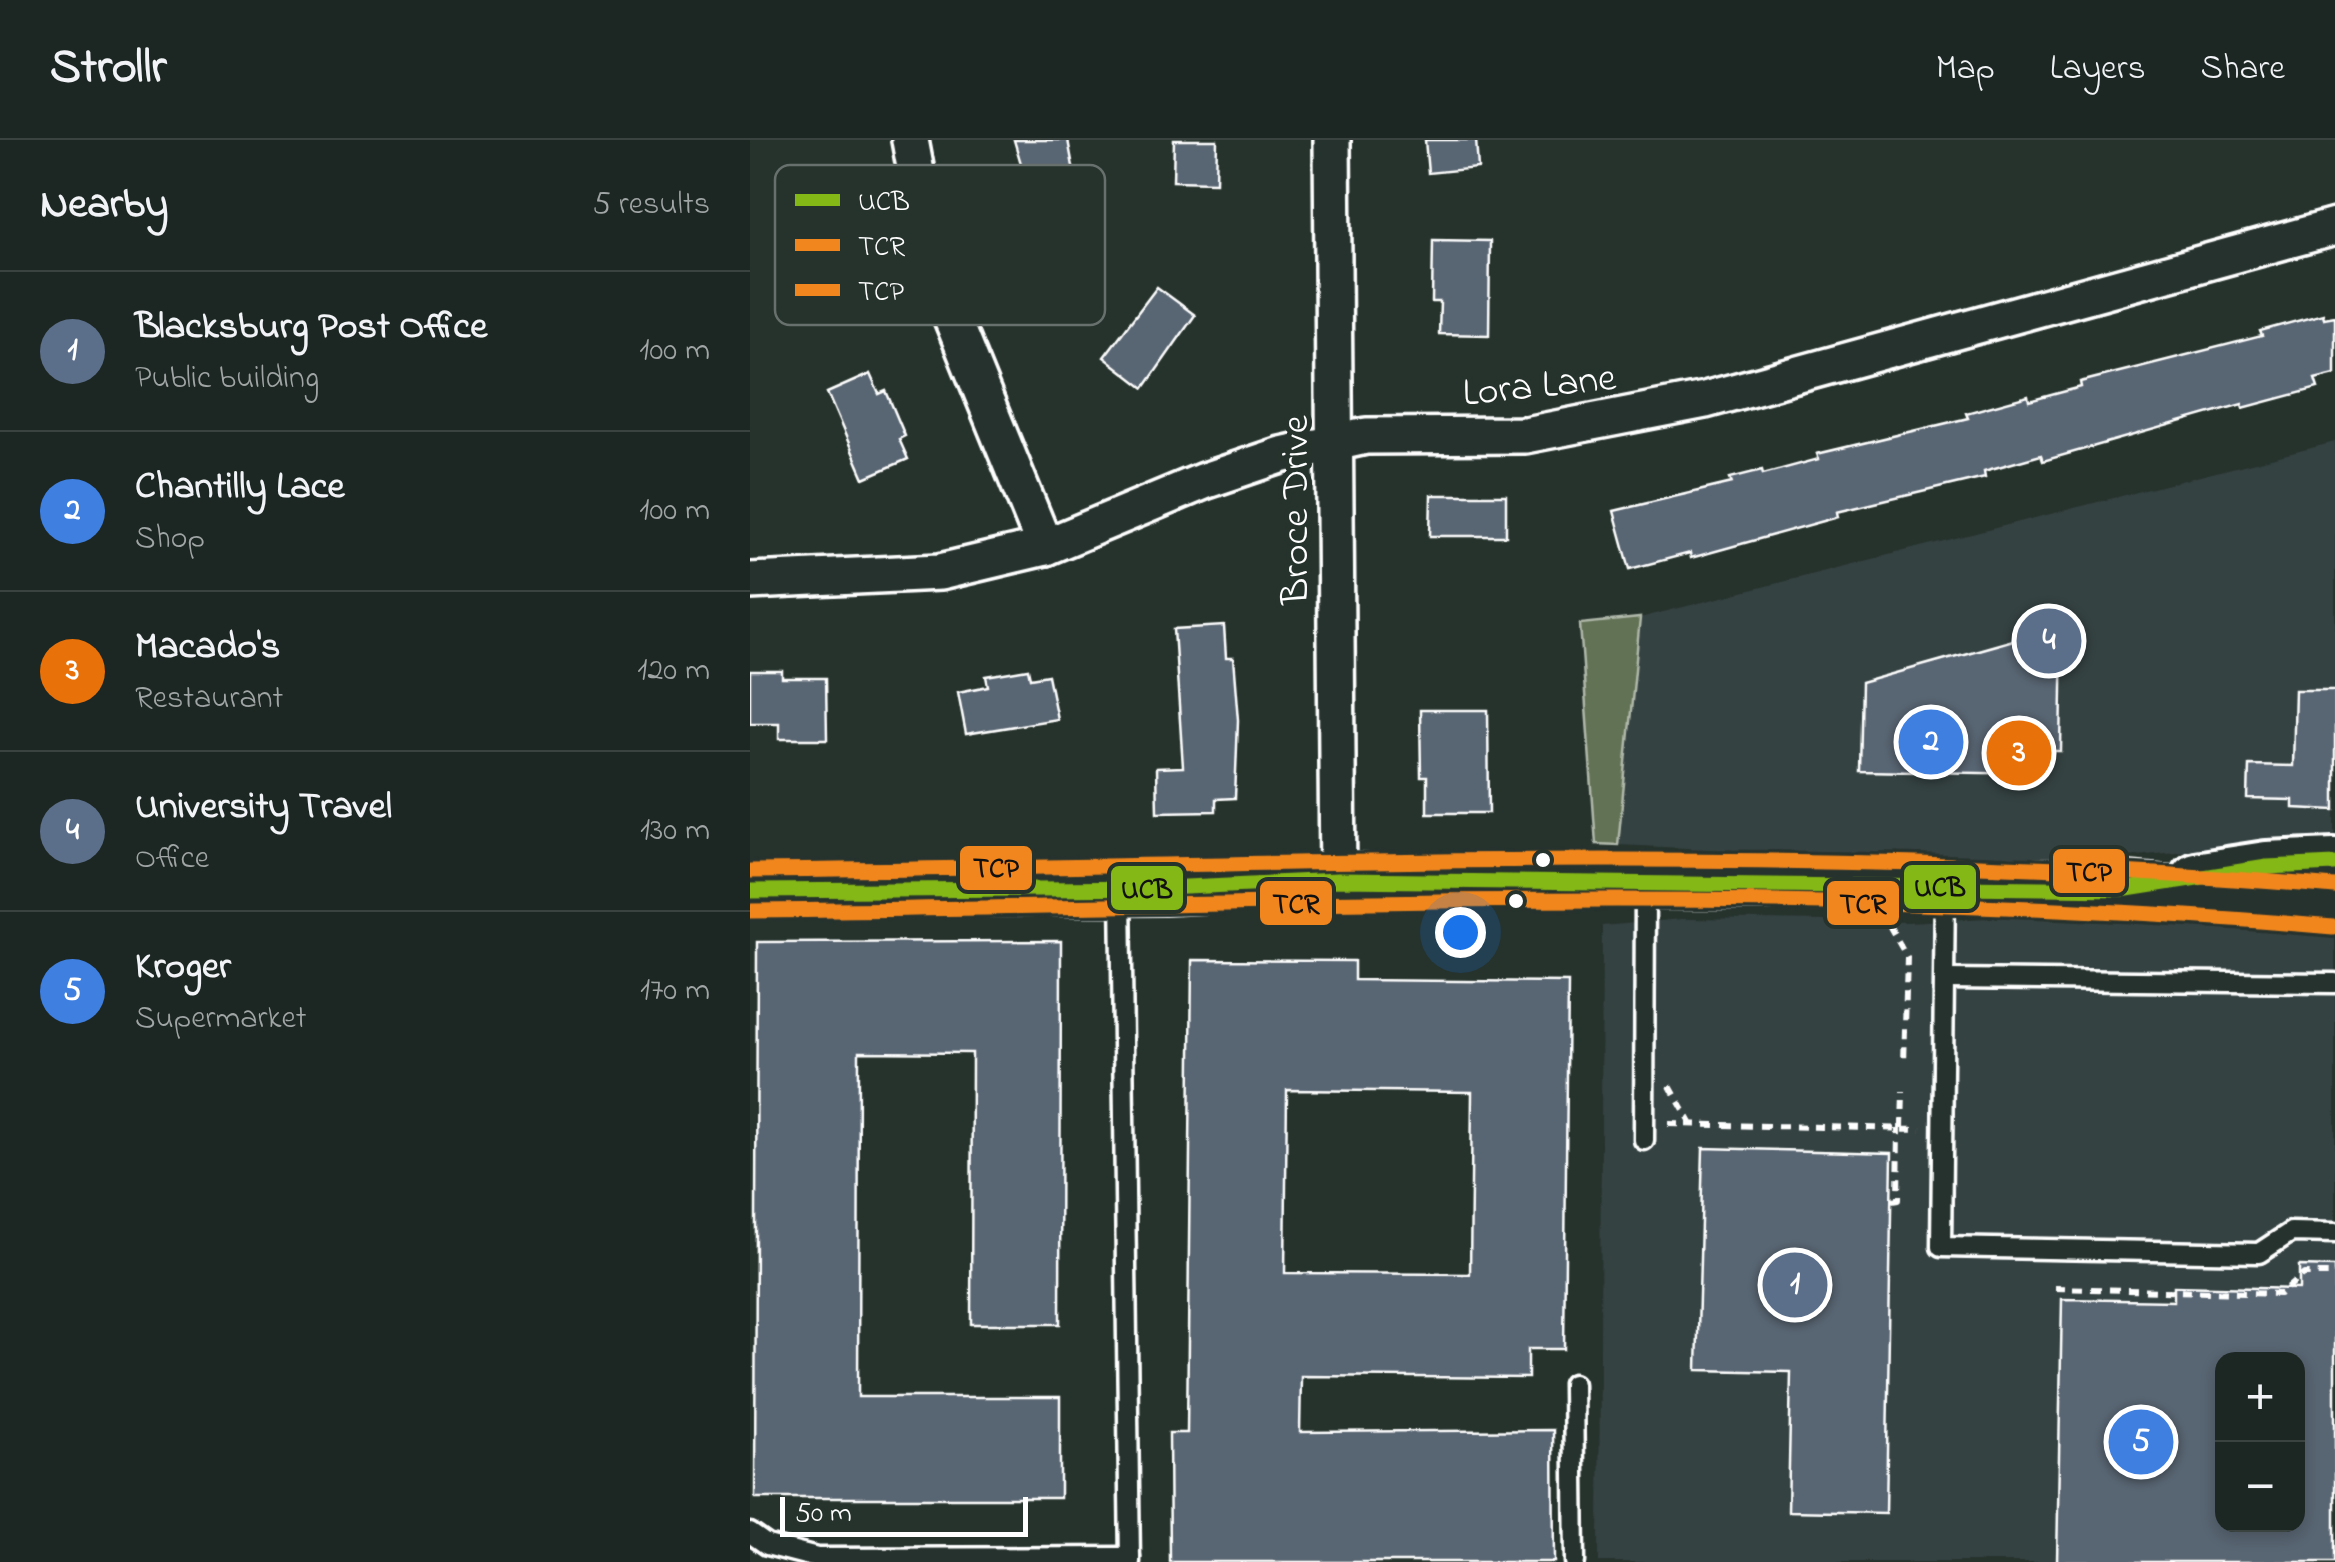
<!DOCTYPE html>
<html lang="en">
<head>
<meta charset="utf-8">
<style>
	body { margin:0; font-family:"Indie Flower",sans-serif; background:#252e2a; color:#f1f3f6 }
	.controls { position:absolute; right:30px; bottom:30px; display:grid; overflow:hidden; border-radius:20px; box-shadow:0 5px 15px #0003 }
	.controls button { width:90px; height:90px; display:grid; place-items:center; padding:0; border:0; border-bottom:2px solid #3a4340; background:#1c2622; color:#f1f3f6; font:50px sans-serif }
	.scale { position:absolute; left:30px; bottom:25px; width:248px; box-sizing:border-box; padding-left:10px; border:5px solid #fff; border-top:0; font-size:28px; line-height:35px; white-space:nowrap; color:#fff; -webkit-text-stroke:8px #26332d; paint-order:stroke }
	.you { position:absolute; left:710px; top:792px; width:35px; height:35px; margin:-25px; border:8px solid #fff; border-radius:50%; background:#1a73e8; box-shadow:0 0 0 15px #1a73e833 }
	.badge { display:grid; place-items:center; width:65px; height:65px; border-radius:50%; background:#db2777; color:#fff; font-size:32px; font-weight:700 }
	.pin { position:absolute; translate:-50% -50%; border:5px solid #fff; box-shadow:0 2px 10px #0006 }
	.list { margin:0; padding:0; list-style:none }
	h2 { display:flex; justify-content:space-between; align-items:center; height:130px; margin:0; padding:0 40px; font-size:42px }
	h2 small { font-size:32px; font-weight:400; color:#a0a5a5 }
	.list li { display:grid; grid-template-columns:65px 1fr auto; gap:30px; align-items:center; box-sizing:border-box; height:160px; padding:0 40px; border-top:2px solid #3a4340 }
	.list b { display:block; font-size:38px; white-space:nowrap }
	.list p { margin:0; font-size:32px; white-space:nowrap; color:#a0a5a5 }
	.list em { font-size:32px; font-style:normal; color:#a0a5a5 }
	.map { position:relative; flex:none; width:1585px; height:1422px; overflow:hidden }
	header { display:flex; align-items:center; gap:60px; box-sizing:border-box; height:140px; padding:0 50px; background:#1c2622; border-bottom:2px solid #3a4340 }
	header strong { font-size:48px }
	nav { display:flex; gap:55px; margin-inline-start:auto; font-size:35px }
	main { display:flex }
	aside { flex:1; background:#1c2622 }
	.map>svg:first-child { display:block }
</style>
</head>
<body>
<header>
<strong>Strollr</strong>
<nav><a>Map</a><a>Layers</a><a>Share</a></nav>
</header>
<main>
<aside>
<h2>Nearby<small>5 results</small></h2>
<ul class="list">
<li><span class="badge" style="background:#5c6f8a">1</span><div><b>Blacksburg Post Office</b><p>Public building</p></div><em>100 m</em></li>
<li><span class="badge" style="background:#3f7fe0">2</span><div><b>Chantilly Lace</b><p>Shop</p></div><em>100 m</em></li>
<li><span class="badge" style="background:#e8710a">3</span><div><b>Macado's</b><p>Restaurant</p></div><em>120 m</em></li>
<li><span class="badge" style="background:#5c6f8a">4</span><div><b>University Travel</b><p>Office</p></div><em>130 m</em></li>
<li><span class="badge" style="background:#3f7fe0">5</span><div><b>Kroger</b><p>Supermarket</p></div><em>170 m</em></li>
</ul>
</aside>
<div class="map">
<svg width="1585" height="1422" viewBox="0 0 1585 1422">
	<rect width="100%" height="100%" fill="#26332d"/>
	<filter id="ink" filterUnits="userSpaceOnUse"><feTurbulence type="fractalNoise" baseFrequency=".01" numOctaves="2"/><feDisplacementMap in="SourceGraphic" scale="20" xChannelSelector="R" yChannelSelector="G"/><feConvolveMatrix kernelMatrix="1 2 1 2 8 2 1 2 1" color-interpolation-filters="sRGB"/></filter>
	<g filter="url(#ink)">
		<g fill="#354242" fill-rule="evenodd">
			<path d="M1585,302v394l-239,24h-130l-348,-15 22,-227z"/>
			<path d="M1259,777l326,10v635h-736l3,-636 80,-7 226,3zM1472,1220h76v164h-76z"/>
		</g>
		<path fill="#627254" stroke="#b0b8aa" stroke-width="2.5" d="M890,478l-22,227 -22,-1 -16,-220z"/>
		<g fill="#586572" stroke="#fff" stroke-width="2.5" fill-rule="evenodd">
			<path d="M264,0h54l7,37 -47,10z"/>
			<path d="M424,0h43l-1,42 -43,-1z"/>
			<path d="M675,0h51l2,28 -50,5z"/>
			<path d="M683,100l57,1 -1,94 -50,-1 1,-32h-8z"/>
			<path d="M407,147l38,28 -51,73 -40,-31z"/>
			<path d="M1573,174l1,4 11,-2v58l-20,5 3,9 -75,20 -1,-4 -199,57 -2,-6 -57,16 1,6 -148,35 1,5 -147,41 -1,-5 -60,16 -16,-58 118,-28 -2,-5 32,-8 1,4 56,-15 -2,-5 151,-36 -2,-5 62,-17 1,5 52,-14 -1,-5 182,-46 -2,-5z"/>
			<path d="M120,234l9,20 7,-3 19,45 -6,3 9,20 -44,19 -37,-85z"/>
			<path d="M681,355h75v41h-76z"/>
			<path d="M474,486l2,32h7l5,62 -3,78 -19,1v12l-59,1 -1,-44 27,-1 -9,-138z"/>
			<path d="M1313,486l-2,125h-20l-1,23 -181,-3 2,-88z"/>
			<path d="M278,529l2,9 18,-3 9,44 -91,15 -8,-42 30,-6 -2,-10z"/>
			<path d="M0,531h32v7h44l1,61h-48v-16h-29z"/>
			<path d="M1545,550h40v120l-42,-2v-8l-45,-1 1,-34 44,1z"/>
			<path d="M670,570h68l1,103h-62v-36h-6z"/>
			<path d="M311,801l-1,383h-89l1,-271 -113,-1 -1,345h202v101h-305l2,-556z"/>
			<path d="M442,820l162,1v19l214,2 -4,367h-36v29l-227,-2 -1,56 253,-2 1,132h-384l-1,-129h18zM537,950l185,2 -2,182 -185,-1z"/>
			<path d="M953,1008l189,5 -6,360 -98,-2 3,-139 -94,-2z"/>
			<path d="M1549,1126l36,1v295h-278l5,-263 112,2v-15l125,3zM1472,1220h76v164h-76z"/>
		</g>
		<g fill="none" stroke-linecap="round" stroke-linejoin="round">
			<defs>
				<g id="service">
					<path d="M1195,749l-4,358 318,6 32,-21 44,1"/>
					<path d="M371,753l9,669"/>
					<path d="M1196,839l389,4"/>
					<path d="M894,1000l1,-257"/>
					<path d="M823,1244l2,178"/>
					<path d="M0,1393l17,12 50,13 313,-1"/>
				</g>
				<g id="minor">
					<path d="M160,0l26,139 109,268"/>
					<path d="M582,0l6,740"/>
					<path d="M0,441l190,-9 105,-25 159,-66 77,-26 85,-19 159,-1 180,-35 630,-173"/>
				</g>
				<g id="secondary">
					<path d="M1446,738l71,-11 68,-3"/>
					<path d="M0,751l414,-3 174,-8 607,4 182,5 208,18"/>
				</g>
			</defs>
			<use href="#service" stroke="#fff" stroke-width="25"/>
			<use href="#minor" stroke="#fff" stroke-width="42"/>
			<use href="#secondary" stroke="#fff" stroke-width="58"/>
			<g stroke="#fff" stroke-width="6" stroke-dasharray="10 8" stroke-linecap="butt">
				<path d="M1139,785l18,32 -3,107"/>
				<path d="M920,946l21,37"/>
				<path d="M919,984l252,5"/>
				<path d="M1152,988l1,-37"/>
				<path d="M1142,1061l6,-1 1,-72"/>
				<path d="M1305,1148l225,6 24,-20h31"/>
			</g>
			<use href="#service" stroke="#26332d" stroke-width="18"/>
			<use href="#minor" stroke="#26332d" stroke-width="35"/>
			<use href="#secondary" stroke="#26332d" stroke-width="50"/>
			<defs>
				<path id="bus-1" d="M0,751l414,-3 174,-8 789,9 140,-22 68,-3"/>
				<path id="bus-2" d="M0,771c528,-4 1057,-30 1583,16"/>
				<path id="bus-3" d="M0,731c528,-4 1058,-30 1585,16"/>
			</defs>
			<use href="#bus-1" stroke="#26332d" stroke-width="22"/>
			<use href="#bus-2" stroke="#26332d" stroke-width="22"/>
			<use href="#bus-3" stroke="#26332d" stroke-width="22"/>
			<use href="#bus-1" stroke="#84b817" stroke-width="15"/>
			<use href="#bus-2" stroke="#f1861f" stroke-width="15"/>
			<use href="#bus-3" stroke="#f1861f" stroke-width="15"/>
		</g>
	</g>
	<g fill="#fff" stroke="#26332d" stroke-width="4">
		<circle cx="793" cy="720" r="9"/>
		<circle cx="766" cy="761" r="9"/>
	</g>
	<g text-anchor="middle" stroke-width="10" stroke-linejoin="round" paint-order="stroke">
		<g font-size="40" fill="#fff" stroke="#26332d">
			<text transform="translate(789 243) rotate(-6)" y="14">Lora Lane</text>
			<text transform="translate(543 370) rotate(-90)" y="14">Broce Drive</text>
		</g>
	</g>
	<rect x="25" y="25" width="330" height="160" rx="15" fill="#26332d" stroke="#67706c" stroke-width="2.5"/>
	<rect x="45" y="54" width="45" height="12" fill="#84b817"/>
	<rect x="45" y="99" width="45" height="12" fill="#f1861f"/>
	<rect x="45" y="144" width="45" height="12" fill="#f1861f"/>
	<g font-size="28" fill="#fff">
		<text x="108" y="70">UCB</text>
		<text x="108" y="115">TCR</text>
		<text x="108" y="160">TCP</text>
	</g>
	<g stroke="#26332d" stroke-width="4">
		<rect x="208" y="704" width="76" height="48" rx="10" fill="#f1861f"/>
		<rect x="1301" y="707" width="76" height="48" rx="10" fill="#f1861f"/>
		<rect x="1152" y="723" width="76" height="48" rx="10" fill="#84b817"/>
		<rect x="359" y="724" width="76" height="48" rx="10" fill="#84b817"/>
		<rect x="508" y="739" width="76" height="48" rx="10" fill="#f1861f"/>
		<rect x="1075" y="739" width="76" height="48" rx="10" fill="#f1861f"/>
	</g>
	<g font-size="28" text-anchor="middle" font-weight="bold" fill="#111">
		<text x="246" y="737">TCP</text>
		<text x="1339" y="741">TCP</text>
		<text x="1190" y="756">UCB</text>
		<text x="397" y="758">UCB</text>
		<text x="546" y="773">TCR</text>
		<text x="1113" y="773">TCR</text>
	</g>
</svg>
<div class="controls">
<button>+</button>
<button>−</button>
</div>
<div class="scale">50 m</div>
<div class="you"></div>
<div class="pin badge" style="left:1045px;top:1145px;background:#5c6f8a">1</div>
<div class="pin badge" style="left:1181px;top:602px;background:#3f7fe0">2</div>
<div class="pin badge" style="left:1269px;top:613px;background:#e8710a">3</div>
<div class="pin badge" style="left:1299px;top:501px;background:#5c6f8a">4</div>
<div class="pin badge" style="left:1391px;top:1302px;background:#3f7fe0">5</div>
</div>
</main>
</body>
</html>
